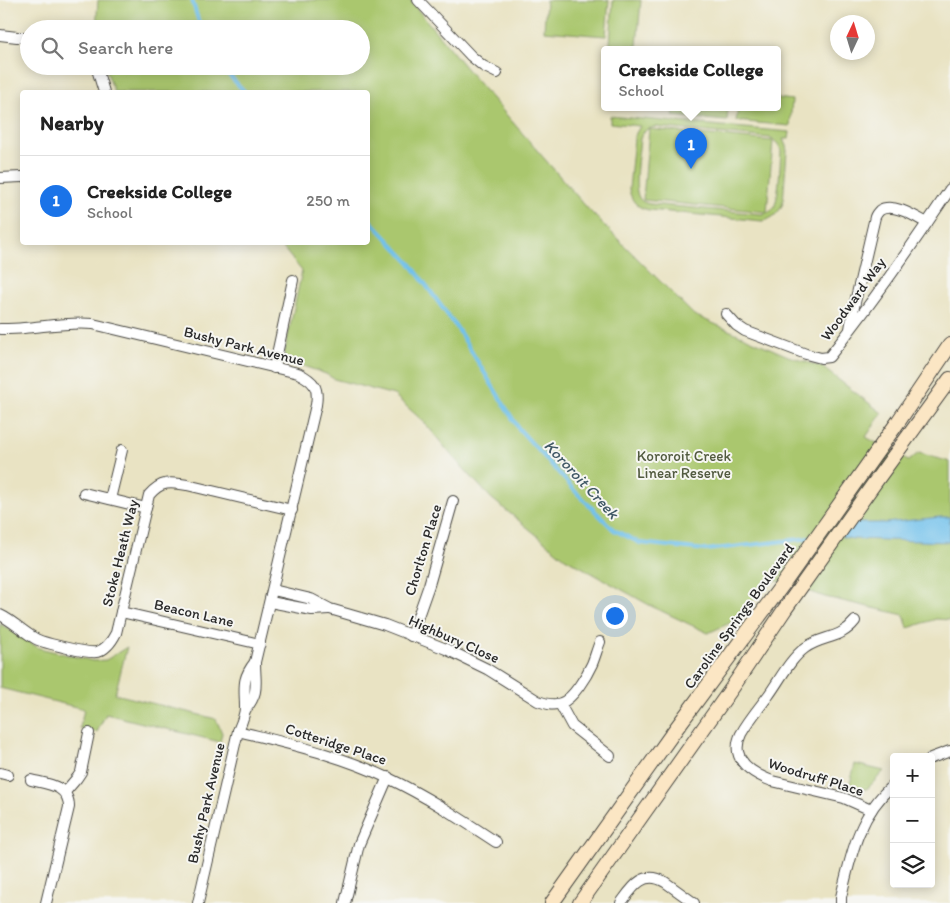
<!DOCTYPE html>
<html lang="en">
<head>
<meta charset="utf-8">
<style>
	body { margin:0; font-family:Itim,sans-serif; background:#f6f6f6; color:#222 }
	.controls { position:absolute; right:15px; bottom:15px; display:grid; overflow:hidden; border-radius:5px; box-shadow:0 2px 12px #0003 }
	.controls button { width:45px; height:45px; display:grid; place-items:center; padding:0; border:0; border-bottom:1px solid #e0e0e0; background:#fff; color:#222; font:25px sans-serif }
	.compass { position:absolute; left:830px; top:15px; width:45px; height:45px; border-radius:50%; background:#fff; box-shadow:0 2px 12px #0003; rotate:4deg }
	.you { position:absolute; left:614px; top:615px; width:18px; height:18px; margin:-12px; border:4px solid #fff; border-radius:50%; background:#1a73e8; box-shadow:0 0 0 8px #1a73e833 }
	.badge { display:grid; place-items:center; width:32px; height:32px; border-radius:50%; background:#1a73e8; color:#fff; font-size:16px; font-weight:700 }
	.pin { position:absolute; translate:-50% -41px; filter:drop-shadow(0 1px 2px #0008) }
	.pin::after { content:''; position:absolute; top:26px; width:18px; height:15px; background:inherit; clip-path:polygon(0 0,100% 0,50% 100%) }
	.popup { position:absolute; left:601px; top:46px; width:180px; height:65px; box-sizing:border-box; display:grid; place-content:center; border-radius:5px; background:#fff; filter:drop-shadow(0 1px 4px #0005); font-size:16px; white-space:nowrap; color:#767676 }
	.popup b { font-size:19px; color:#222 }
	.popup::after { content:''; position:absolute; left:50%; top:100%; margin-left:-10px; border:10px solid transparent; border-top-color:#fff }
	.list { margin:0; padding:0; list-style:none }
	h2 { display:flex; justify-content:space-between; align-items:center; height:65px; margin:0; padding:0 20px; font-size:21px }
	h2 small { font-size:16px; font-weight:400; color:#767676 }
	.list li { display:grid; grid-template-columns:32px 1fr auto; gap:15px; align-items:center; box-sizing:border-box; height:90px; padding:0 20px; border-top:1px solid #e0e0e0 }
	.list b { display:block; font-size:19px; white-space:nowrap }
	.list p { margin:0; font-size:16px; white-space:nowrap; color:#767676 }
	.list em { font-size:16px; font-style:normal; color:#767676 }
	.icon { flex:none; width:28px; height:28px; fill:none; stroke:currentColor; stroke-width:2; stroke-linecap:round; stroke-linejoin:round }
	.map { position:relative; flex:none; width:950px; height:903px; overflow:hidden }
	.search { position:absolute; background:#fff; box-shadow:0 2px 12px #0003; left:20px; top:20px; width:350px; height:55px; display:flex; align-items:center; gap:12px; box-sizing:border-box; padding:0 18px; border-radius:28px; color:#767676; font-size:19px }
	.panel { position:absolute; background:#fff; box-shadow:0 2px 12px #0003; left:20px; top:90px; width:350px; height:155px; border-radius:5px }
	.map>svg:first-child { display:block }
</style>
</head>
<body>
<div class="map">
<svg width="950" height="903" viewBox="0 0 950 903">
	<rect width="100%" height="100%" fill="#f6f6f2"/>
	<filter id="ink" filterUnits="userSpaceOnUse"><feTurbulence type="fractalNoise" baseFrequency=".02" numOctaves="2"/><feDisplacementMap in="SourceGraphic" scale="10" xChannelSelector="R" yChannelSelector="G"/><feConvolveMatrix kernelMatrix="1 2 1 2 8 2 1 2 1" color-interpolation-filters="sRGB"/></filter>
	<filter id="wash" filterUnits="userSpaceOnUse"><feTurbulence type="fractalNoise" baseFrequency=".0096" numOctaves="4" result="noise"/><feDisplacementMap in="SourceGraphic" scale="20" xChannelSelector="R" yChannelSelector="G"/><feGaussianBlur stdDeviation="1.12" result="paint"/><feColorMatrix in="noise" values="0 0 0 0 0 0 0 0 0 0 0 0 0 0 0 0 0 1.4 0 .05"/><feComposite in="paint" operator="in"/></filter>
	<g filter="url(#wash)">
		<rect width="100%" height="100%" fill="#e9e3c3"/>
		<g fill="#aac76e" stroke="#6a794c" fill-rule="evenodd">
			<path d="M98,0h313l1,3 58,70 119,137 105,105 94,41 34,11 60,46 -16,24 42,24 11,-8 31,9v158l-14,-1 -28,9 -4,-13 -79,-18 -56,-19 -30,41 -31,14 -57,-27 -86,-48 -74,-60 -39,-42 -27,-33 -31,-28 -60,-16 -8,-5 -43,-15 19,-88 -23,-28 89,-1v-150h-254l-9,-26h256v-37h-265z"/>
			<path d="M546,0h63l-3,36 -62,-5z"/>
			<path d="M613,0h28l-4,46 -27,-1z"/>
			<path d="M777,98l15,2 -2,26 -54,-5 2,-13h39z"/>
			<path d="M674,108h54l-1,13 -54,-5z"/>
			<path d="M610,116l180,16 -1,7h-6l3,7 1,5 -4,52c-4,10 -10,16 -21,18l-113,-11c-12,-2 -18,-9 -20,-21l5,-51 2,-5 4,-7 -30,-3zM656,127l113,11c7,3 10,6 12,13 -1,12 -2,50 -8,58 -3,3 -7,4 -11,5l-112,-10c-4,-1 -8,-2 -10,-5 -8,-9 -1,-47 0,-60 3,-8 7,-11 16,-12z"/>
			<path d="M649,129l124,12 -6,71 -124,-12z"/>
			<path d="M0,624l39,24 54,13 13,-1 21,-13 -12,47 101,25 6,14 -2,9 -114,-28 -9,18 -17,-4 4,-19 -84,-21z"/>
			<path d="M855,764l29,7 -16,17c-5,3 -13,0 -19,-1z"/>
		</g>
		<path fill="#71c1ec" stroke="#4e768c" d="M940,517h10v25l-97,-3 -11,-2 -2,-14h45z"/>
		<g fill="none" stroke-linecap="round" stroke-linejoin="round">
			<g stroke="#71c1ec" stroke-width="4">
				<path d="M192,0l9,29"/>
				<path d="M223,66l4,7 18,19"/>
				<path d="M368,218l42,45 47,65 62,101 56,62 39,39 26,13 66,7 104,-12"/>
			</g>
		</g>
	</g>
	<g filter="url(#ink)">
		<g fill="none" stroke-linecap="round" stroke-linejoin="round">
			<defs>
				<g id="minor">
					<path d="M418,0l53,56 12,10 14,7"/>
					<path d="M0,35l17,2h12"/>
					<path d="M96,66l8,26"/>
					<path d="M0,178l22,-1"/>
					<path d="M726,314l10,11 9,6 61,23 15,4 8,-1c43,-54 83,-111 121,-168"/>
					<path d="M0,329c8,0 16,0 24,-1 24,-2 45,-6 69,-4l205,49c16,8 21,14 18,32l-61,257c0,22 5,30 -10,48"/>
					<path d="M850,329l3,-18 22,-94c1,-3 3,-5 5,-7 13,-8 36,7 47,13"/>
					<path d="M274,368l19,-88"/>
					<path d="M84,493l62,15"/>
					<path d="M110,499l12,-49"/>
					<path d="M273,590l38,9 19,10 55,16 61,24 41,20 51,32c8,3 15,5 23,2 12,-4 26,-28 31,-39 3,-7 5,-15 8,-22"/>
					<path d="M270,602l42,8 17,-1"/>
					<path d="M121,612l139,32"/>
					<path d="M0,615c13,6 23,17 36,24 8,4 53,15 61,13 10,-3 15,-11 19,-19l33,-138c12,-14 21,-13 38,-10l105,25"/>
					<path d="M855,621c-15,19 -32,14 -50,27 -15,11 -26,33 -37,48 -9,12 -20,25 -27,38 -3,6 -4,12 -3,18 3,15 21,24 34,29l72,17 27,12"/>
					<path d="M411,636l18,-51 24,-84"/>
					<path d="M560,704l12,22 38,30"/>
					<path d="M238,731c51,13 102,24 150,47 38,18 73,41 108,64"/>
					<path d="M931,758l19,-7"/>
					<path d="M0,773l8,2"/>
					<path d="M31,780c16,4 38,5 38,27l-23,96"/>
					<path d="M65,792l12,-14 4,-6 8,-39"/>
					<path d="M198,903l40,-172c3,-7 7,-16 7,-23 0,-21 -4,-28 10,-46"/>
					<path d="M345,903l14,-59 29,-67"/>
					<path d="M621,903c11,-15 22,-34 44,-21l29,21"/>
					<path d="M841,903v-6c10,-43 18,-83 53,-113"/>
				</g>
				<g id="secondary">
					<path d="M552,903l123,-173 111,-150 112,-158 52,-77"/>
					<path d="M580,903l152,-215 53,-79 93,-131 72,-99"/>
				</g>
			</defs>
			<use href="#minor" stroke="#484742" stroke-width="12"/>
			<use href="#secondary" stroke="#484742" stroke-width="16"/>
			<use href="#minor" stroke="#fff" stroke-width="10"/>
			<use href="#secondary" stroke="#fbe6c4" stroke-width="14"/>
		</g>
	</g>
	<g text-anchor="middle" stroke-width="4" stroke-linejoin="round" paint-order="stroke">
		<g font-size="15" fill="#2b2b2b" stroke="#f6f6f2">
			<text transform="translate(853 299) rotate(-54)" y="5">Woodward Way</text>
			<text transform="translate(244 346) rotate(14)" y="5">Bushy Park Avenue</text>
			<text transform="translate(423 550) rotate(-73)" y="5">Chorlton Place</text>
			<text transform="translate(120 553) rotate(-76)" y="5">Stoke Heath Way</text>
			<text transform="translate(194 613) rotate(13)" y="5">Beacon Lane</text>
			<text transform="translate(739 616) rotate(-54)" y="5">Caroline Springs Boulevard</text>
			<text transform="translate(454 639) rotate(24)" y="5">Highbury Close</text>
			<text transform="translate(336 744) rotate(18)" y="5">Cotteridge Place</text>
			<text transform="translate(816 777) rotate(17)" y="5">Woodruff Place</text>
			<text transform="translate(206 803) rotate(-77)" y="5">Bushy Park Avenue</text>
		</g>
		<g font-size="15" fill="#515a3f" stroke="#f6f6f2">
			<text x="684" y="461">Kororoit Creek<tspan x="684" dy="17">Linear Reserve</tspan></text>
		</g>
		<g font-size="16" font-style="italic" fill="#405865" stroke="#f6f6f2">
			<text transform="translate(582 479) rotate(47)" y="6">Kororoit Creek</text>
		</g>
	</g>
</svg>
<div class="controls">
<button>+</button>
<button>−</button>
<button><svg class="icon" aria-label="layers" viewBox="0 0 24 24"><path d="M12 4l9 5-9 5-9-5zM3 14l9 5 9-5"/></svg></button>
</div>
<svg class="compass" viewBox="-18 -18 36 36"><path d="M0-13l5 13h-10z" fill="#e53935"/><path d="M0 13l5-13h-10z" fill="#767676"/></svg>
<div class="you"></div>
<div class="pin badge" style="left:691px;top:169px">1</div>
<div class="popup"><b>Creekside College</b>School</div>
<div class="search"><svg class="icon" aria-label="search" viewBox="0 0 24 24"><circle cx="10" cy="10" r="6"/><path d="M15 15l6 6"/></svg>Search here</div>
<section class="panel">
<h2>Nearby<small></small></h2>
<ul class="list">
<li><span class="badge">1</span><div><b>Creekside College</b><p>School</p></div><em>250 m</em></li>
</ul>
</section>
</div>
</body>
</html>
